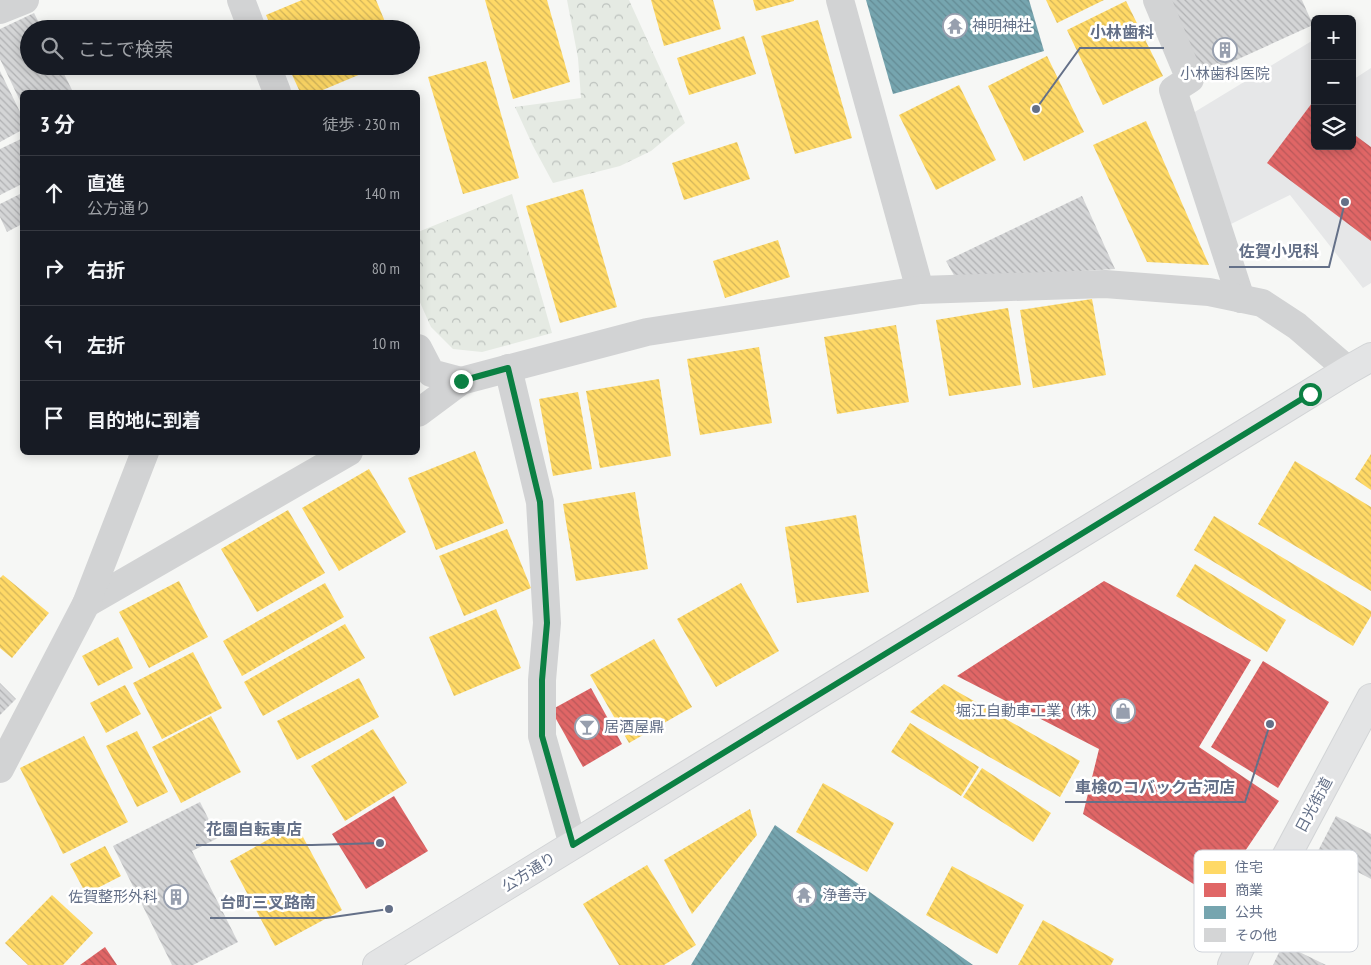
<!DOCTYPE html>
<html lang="ja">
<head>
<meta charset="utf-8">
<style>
	body { margin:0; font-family:"PT Sans Narrow","Noto Sans JP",sans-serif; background:#20242c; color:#f1f3f6 }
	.controls { position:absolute; right:15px; top:15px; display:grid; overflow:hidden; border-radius:8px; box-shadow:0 2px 12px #0003 }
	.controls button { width:45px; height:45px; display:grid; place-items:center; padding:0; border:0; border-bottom:1px solid #363941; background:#171b24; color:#f1f3f6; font:25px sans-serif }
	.stop { position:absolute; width:15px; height:15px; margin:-11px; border:4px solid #0b8043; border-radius:50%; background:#fff }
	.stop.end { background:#0b8043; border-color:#fff; box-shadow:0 1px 5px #0008 }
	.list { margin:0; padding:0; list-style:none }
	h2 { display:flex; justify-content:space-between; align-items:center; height:65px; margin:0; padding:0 20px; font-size:21px }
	h2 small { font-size:16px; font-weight:400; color:#9ea1a6 }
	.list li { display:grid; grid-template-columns:32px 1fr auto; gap:15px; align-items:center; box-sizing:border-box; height:75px; padding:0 20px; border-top:1px solid #363941 }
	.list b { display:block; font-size:19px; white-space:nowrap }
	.list p { margin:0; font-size:16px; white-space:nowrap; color:#9ea1a6 }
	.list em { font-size:16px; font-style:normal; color:#9ea1a6 }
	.icon { flex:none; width:28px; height:28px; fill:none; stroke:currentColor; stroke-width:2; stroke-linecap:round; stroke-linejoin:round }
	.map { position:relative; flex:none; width:1371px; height:965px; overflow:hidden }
	.search { position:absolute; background:#171b24; box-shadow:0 2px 12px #0003; left:20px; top:20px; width:400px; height:55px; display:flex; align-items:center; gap:12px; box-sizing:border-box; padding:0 18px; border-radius:28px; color:#9ea1a6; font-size:19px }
	.panel { position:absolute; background:#171b24; box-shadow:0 2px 12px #0003; left:20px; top:90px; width:400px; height:365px; border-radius:8px }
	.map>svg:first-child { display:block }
</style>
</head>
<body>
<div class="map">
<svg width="1371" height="965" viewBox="0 0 1371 965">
	<defs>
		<pattern id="forest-crowns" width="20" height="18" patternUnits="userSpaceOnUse" patternTransform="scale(1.25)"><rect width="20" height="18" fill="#e5eae3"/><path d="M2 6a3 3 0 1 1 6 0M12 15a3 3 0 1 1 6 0" fill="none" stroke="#bdc2be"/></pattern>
		<pattern id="homes-back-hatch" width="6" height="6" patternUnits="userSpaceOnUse" patternTransform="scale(1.25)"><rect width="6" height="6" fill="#ffd966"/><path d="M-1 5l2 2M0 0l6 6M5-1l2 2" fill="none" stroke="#d2b45a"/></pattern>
		<pattern id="shops-back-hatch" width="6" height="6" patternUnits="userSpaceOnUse" patternTransform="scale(1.25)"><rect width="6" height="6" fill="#e06666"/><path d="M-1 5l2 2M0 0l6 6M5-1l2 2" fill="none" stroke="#b9585a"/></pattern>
		<pattern id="public-back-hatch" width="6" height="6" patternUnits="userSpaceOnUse" patternTransform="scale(1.25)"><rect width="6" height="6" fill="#76a5af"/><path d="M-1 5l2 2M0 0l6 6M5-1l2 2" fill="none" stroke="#648b94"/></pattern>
		<pattern id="building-back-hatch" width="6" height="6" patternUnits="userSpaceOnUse" patternTransform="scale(1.25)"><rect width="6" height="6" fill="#d4d5d6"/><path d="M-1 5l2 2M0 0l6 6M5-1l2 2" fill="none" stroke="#b0b1b3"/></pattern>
	</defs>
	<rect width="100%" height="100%" fill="#f6f7f5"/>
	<path fill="#e6e7e8" d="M1315,39v107h37v-70l2,3 17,-11v215l-8,5 -73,-93 -61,30 -36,-112z"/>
	<g fill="url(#forest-crowns)">
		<path d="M567,0h62l56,123 -34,28 -31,15 -67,17 -20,-37 -18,-39 66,-9 -3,-40z"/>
		<path d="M512,194l40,139 -70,19 -29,-3 -22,-22 -13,-29v-66z"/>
	</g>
	<g fill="url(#homes-back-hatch)">
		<path d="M302,0h74l12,29h-116l-6,-14z"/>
		<path d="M485,0h62l23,82 -57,17z"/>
		<path d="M651,0h62l8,29 -57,17z"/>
		<path d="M753,0h41v1l-38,10z"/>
		<path d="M1046,0h58l-47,23z"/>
		<path d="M1126,1l37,75 -60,29 -36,-75z"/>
		<path d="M818,20l34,118 -57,16 -34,-118z"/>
		<path d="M744,36l12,38 -67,21 -12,-37z"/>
		<path d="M1047,56l37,76 -60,29 -36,-75z"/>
		<path d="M486,61l33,117 -56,16 -35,-117z"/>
		<path d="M288,66h92l-62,26h-18z"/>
		<path d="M959,85l37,75 -60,30 -37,-75z"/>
		<path d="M1146,121l63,144 -62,-3 -54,-117z"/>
		<path d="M737,142l13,37 -66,21 -12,-37z"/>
		<path d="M583,189l34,118 -57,16 -34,-117z"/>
		<path d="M778,240l12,37 -65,21 -12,-37z"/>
		<path d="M1092,299l14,76 -73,13 -13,-78z"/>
		<path d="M1008,308l13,77 -72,11 -13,-76z"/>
		<path d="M896,325l13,77 -72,12 -13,-77z"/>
		<path d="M759,347l13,76 -72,12 -13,-76z"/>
		<path d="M659,379l12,77 -71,12 -14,-77z"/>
		<path d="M578,392l14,77 -39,7 -14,-77z"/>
		<path d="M475,451l29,72 -68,27 -28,-72z"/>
		<path d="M1371,454v36l-16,-11z"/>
		<path d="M1295,461l76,46v84l-113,-67z"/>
		<path d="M369,469l37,63 -67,39 -37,-63z"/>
		<path d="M635,492l13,77 -72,12 -13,-77z"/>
		<path d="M288,510l37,63 -68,39 -36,-63z"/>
		<path d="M856,515l13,77 -72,11 -12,-76z"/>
		<path d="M1214,516l157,95v5l-18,30 -159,-96z"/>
		<path d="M507,529l24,59 -67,28 -25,-60z"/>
		<path d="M1195,564l91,56 -19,32 -91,-56z"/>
		<path d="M3,575l46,38 -37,45 -12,-10v-70z"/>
		<path d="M179,581l29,56 -59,31 -30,-56z"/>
		<path d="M325,583l19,34 -102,59 -19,-35z"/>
		<path d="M741,583l38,68 -63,36 -39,-68z"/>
		<path d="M496,609l25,59 -67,28 -25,-59z"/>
		<path d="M345,624l20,34 -102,58 -19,-34z"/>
		<path d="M118,637l15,31 -35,18 -16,-30z"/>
		<path d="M654,639l38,68 -63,36 -39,-68z"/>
		<path d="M193,652l29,56 -60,31 -29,-56z"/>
		<path d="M359,678l20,39 -82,43 -20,-39z"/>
		<path d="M944,684l136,77 -20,36 -150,-85z"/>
		<path d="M125,685l16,29 -35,19 -16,-30z"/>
		<path d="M211,716l30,56 -60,31 -29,-56z"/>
		<path d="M910,723l69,44 -18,29 -70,-44z"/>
		<path d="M373,729l34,54 -62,38 -34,-55z"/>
		<path d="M137,731l31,61 -31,15 -31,-61z"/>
		<path d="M84,736l44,86 -65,32 -43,-86z"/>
		<path d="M982,768l69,45 -18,29 -70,-45z"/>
		<path d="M823,783l71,40 -27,49 -71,-40z"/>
		<path d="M750,809l7,26 -65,79 -28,-54z"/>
		<path d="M296,824l46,86 -67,36 -45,-85z"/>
		<path d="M105,846l16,30 -35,18 -16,-30z"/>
		<path d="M647,865l49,80 -32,20h-45l-36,-61z"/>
		<path d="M952,866l72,39 -27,49 -71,-39z"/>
		<path d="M52,895l41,38 -30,32h-35l-23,-22z"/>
		<path d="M1043,920l71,39 -3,6h-93z"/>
	</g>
	<g fill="url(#shops-back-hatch)">
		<path d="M1312,103l3,2v41h37v-13l19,14v94l-104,-78z"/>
		<path d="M1104,581l147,79 -52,87 80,54 -65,96 -131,-83 16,-65 -142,-73z"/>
		<path d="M1263,661l66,41 -51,86 -67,-41z"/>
		<path d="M591,688l31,56 -39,23 -32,-57z"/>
		<path d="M394,796l34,55 -62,38 -34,-55z"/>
		<path d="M105,947l12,18h-37z"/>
	</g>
	<g fill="url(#public-back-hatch)">
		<path d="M866,0h163l15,51 -151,43z"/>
		<path d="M775,825l198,140h-282z"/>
	</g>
	<g fill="url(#building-back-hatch)">
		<path d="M1169,0h133l11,25 -110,50z"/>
		<path d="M34,13l8,16h-13v37h31l12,24 -6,2h-44v13l-22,-46v-30z"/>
		<path d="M0,71l22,45v14l-22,12z"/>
		<path d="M21,139l1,45 -22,11v-46z"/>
		<path d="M22,193v31l-15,8 -7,-15v-13z"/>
		<path d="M1082,196l33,73 -159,10 -10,-18z"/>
		<path d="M0,683l16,16 -16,16z"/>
		<path d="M200,802l18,36 -26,13 46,91 -45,23h-21l-59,-119z"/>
		<path d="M1336,816l35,18v45l-53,-28z"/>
		<path d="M1283,944l43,21h-53z"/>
	</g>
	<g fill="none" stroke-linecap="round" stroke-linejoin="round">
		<defs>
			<g id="secondary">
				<path d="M377,965l971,-595 23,-13"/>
				<path d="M1232,965l24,-52 115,-215"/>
			</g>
		</defs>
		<use href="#secondary" stroke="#d2d4d6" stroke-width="30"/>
		<g stroke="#d2d3d4" stroke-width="28">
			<path d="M241,0l11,29"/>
			<path d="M840,0l80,290"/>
			<path d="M1157,0l33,79 -17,11 68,209"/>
			<path d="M0,10l25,-10"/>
			<path d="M267,66l10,26"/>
			<path d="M418,348l13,25 30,8"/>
			<path d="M508,368l32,134 7,121 -5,57v56l31,109"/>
			<path d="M418,413l43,-32 186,-49 273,-42 185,-6 104,8 53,11 35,23 51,44"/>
			<path d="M86,604l263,-152"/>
			<path d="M0,769l86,-165 59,-152"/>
		</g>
		<use href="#secondary" stroke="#e3e4e5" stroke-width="28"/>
	</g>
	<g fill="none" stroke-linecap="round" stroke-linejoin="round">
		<path stroke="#0b8043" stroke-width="6" d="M461,381l47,-13 32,134 7,121 -5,57v56l31,109 737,-451"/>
	</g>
	<defs>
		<symbol id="temple-ring" viewBox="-11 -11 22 22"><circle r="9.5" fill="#fff" stroke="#979fae" stroke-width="1.5"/><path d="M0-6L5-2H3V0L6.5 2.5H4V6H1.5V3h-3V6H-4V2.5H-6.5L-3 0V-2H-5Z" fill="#979fae"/></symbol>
		<symbol id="building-ring" viewBox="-11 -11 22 22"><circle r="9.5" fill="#fff" stroke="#979fae" stroke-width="1.5"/><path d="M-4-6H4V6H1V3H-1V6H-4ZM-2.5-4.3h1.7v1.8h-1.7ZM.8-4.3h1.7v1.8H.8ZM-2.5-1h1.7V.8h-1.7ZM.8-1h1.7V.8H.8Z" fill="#979fae"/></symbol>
		<symbol id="shop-ring" viewBox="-11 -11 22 22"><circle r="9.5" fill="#fff" stroke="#979fae" stroke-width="1.5"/><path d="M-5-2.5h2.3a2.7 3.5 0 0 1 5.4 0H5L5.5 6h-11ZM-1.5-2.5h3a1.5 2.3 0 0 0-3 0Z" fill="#979fae"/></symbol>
		<symbol id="bar-ring" viewBox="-11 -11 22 22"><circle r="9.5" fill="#fff" stroke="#979fae" stroke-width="1.5"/><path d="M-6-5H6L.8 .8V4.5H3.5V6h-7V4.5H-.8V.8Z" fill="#979fae"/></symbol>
	</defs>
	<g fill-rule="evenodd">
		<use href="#temple-ring" x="941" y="12" width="28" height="28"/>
		<use href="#building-ring" x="1211" y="36" width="28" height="28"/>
		<use href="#shop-ring" x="1109" y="697" width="28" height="28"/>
		<use href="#bar-ring" x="573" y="713" width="28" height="28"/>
		<use href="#temple-ring" x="790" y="881" width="28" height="28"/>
		<use href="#building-ring" x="162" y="883" width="28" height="28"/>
	</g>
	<g text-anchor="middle" stroke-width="5" stroke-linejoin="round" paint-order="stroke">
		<g font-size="15" fill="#647088" stroke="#fff" text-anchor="start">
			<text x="972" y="31">神明神社</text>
			<text x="1225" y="79" text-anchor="middle">小林歯科医院</text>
			<text x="1106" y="716" text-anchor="end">堀江自動車工業（株）</text>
			<text x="604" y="732">居酒屋鼎</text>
			<text x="822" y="900">浄善寺</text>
			<text x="158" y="902" text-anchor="end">佐賀整形外科</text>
		</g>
		<g font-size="15" fill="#647088" stroke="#fff">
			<text transform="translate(1314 805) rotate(-62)" y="5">日光街道</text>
			<text transform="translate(529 872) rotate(-32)" y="5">公方通り</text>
		</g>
	</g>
	<rect x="1194" y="850" width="164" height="102" rx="8" fill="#fff" stroke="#d0d4db" stroke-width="1"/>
	<rect x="1204" y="861" width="22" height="13" fill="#ffd966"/>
	<rect x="1204" y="883" width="22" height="14" fill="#e06666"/>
	<rect x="1204" y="906" width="22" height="13" fill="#76a5af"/>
	<rect x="1204" y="928" width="22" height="14" fill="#d4d5d6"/>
	<g font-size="14" fill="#647088">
		<text x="1235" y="872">住宅</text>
		<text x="1235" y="895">商業</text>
		<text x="1235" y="917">公共</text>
		<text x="1235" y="940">その他</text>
	</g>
	<path fill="none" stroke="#647088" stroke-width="2" d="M1036 109L1080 48H1164M1345 202L1329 267H1229M1270 724L1245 802H1065M380 843L312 845H196M389 909L326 918H210"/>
	<g fill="#647088" stroke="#fff" stroke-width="2">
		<circle cx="1036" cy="109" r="5"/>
		<circle cx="1345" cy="202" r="5"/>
		<circle cx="1270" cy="724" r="5"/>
		<circle cx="380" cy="843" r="5"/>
		<circle cx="389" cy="909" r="5"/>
	</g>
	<g font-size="16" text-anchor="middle" font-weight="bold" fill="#647088" stroke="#fff" stroke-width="5" stroke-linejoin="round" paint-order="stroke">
		<text x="1122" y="38">小林歯科</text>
		<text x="1279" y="257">佐賀小児科</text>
		<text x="1155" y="793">車検のコバック古河店</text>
		<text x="254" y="835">花園自転車店</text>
		<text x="268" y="908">台町三叉路南</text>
	</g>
</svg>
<div class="controls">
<button>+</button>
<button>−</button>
<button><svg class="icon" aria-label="layers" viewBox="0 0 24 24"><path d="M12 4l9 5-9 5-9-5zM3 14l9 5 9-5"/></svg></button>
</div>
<div class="stop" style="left:1310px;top:394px"></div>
<div class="stop end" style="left:461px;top:381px"></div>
<div class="search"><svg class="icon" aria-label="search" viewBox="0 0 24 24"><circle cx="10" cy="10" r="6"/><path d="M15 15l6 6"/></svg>ここで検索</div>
<section class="panel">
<h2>3 分<small>徒歩 · 230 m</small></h2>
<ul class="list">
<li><svg class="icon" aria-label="ahead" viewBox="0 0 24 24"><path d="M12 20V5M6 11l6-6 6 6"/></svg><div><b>直進</b><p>公方通り</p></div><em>140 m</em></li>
<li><svg class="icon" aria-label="right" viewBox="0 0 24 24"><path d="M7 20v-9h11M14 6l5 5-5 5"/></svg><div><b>右折</b></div><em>80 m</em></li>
<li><svg class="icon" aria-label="left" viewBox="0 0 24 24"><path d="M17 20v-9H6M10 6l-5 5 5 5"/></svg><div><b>左折</b></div><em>10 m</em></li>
<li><svg class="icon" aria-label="arrive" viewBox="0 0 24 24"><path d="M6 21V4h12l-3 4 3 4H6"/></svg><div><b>目的地に到着</b></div></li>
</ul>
</section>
</div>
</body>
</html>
